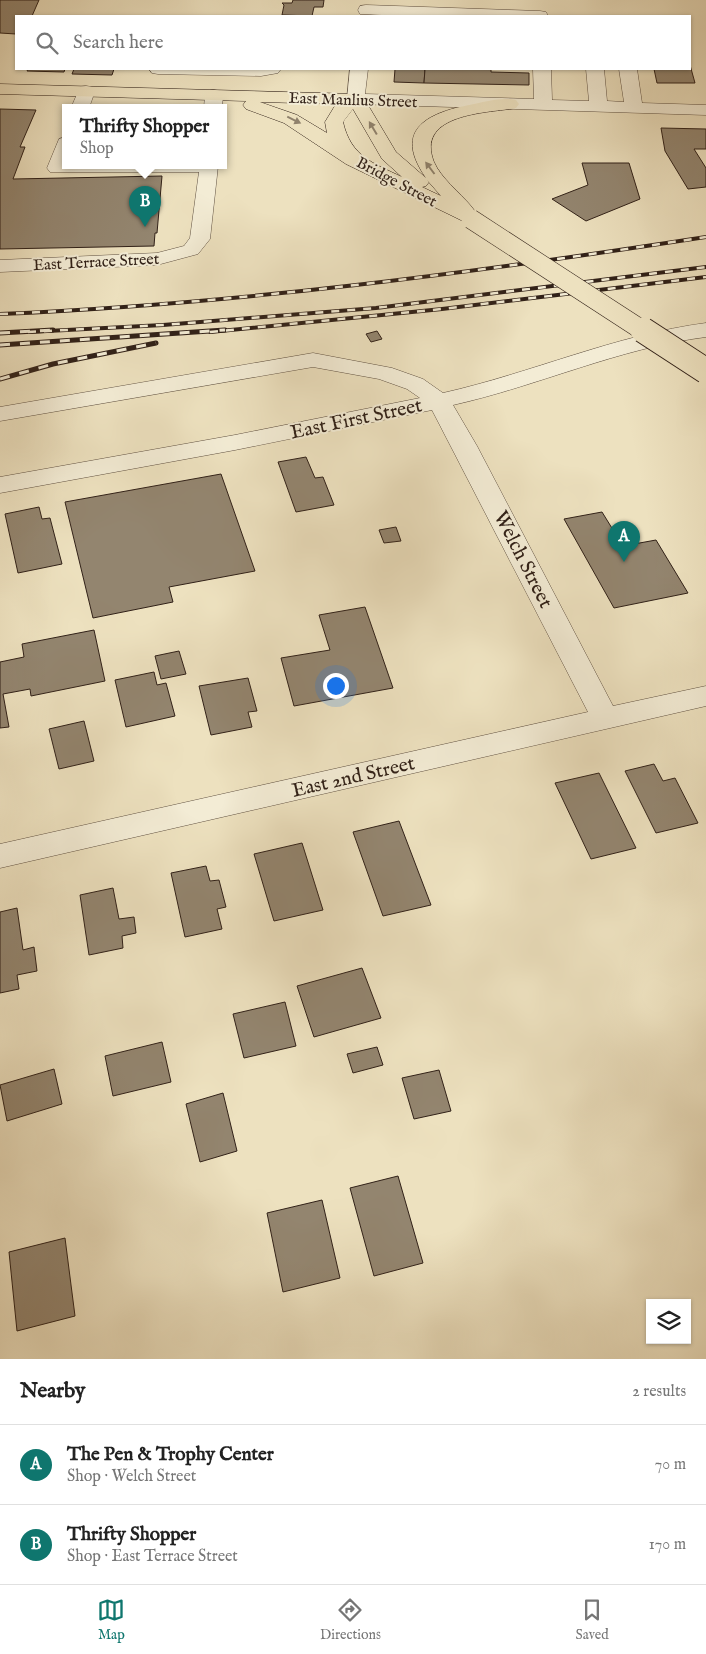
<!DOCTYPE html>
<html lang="en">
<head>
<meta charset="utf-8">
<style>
	body { margin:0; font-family:"IM FELL English",serif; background:#f2f2f2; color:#222 }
	.controls { position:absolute; right:15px; bottom:15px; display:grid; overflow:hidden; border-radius:0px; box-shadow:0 1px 4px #0004 }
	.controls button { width:45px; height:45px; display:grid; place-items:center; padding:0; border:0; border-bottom:1px solid #e0e0e0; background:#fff; color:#222; font:25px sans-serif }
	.you { position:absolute; left:335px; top:685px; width:18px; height:18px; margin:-12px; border:4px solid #fff; border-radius:50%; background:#1a73e8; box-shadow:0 0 0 8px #1a73e833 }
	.badge { display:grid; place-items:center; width:32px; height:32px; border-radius:50%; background:#0f766e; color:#fff; font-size:16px; font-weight:700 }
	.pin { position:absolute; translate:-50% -41px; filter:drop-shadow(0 1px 2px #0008) }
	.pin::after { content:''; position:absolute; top:26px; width:18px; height:15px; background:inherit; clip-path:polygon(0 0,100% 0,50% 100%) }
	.popup { position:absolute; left:62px; top:104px; width:165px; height:65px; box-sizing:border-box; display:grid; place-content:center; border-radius:0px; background:#fff; filter:drop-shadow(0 1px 4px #0005); font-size:16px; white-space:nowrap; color:#767676 }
	.popup b { font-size:19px; color:#222 }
	.popup::after { content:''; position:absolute; left:50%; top:100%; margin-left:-10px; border:10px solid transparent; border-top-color:#fff }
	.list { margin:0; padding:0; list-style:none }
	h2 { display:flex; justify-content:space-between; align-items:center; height:65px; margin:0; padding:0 20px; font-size:21px }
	h2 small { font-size:16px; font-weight:400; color:#767676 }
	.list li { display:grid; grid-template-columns:32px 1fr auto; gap:15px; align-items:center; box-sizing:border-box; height:80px; padding:0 20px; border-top:1px solid #e0e0e0 }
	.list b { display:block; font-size:19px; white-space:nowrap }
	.list p { margin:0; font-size:16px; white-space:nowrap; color:#767676 }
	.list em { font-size:16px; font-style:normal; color:#767676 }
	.icon { flex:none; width:28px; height:28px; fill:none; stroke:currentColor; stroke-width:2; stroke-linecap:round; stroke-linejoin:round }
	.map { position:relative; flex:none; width:706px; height:1359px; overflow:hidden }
	.search { position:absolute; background:#fff; box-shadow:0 1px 4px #0004; left:15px; right:15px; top:15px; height:55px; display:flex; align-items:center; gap:12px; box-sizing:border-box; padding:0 18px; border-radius:0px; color:#767676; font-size:19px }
	.sheet { height:225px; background:#fff }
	nav { display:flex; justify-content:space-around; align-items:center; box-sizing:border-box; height:70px; border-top:1px solid #e0e0e0; background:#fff; font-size:14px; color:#767676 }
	nav a { display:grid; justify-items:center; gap:2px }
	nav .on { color:#0f766e }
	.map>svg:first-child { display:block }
</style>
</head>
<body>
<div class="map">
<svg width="706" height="1359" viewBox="0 0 706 1359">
	<rect width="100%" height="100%" fill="#ede1bf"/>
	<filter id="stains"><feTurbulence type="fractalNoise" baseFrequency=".004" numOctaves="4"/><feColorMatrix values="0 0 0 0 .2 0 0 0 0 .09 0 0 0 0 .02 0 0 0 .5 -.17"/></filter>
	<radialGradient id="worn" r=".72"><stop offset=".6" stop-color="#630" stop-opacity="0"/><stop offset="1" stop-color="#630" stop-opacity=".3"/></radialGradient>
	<g fill="#93856f" stroke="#312118">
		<path d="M0,0h39l-7,16h-16v18l-16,-1z"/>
		<path d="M293,0h31l-1,7h-9l-2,9 -30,-1 2,-10 -2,-2h10z"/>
		<path d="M690,65l5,18h-38l-3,-14h36z"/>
		<path d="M28,69h37l-1,3 -37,-1z"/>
		<path d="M74,69h40l-2,6 -40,-1z"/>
		<path d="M395,69h30l-1,14 -30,-1z"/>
		<path d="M425,69h66v3l38,1v12l-105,-2z"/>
		<path d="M0,109l36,1 -16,37h5l-12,32 149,-3 -5,57h-2l-1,13 -154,3z"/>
		<path d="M661,128l45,1v20h-12l12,19v19l-18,2 -23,-38z"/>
		<path d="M582,163h47l11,36 -54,22 -34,-22 36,-14z"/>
		<path d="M377,331l5,8 -11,3 -5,-8z"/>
		<path d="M306,457l9,21 8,-1 11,28 -38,7 -18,-50z"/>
		<path d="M221,474l34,97 -86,16 4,15 -80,16 -28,-116z"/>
		<path d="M39,507l3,12 8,-1 12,46 -44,9 -13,-59z"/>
		<path d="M602,512l21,34 33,-6 32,53 -74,15 -50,-89z"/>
		<path d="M396,527l5,14 -17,2 -5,-13z"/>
		<path d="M365,607l28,81 -99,18 -13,-48 49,-8 -11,-35z"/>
		<path d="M94,630l11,51 -74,15 -1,-7 -27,5 6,33 -9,1v-66l24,-5 -2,-13z"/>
		<path d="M179,651l7,23 -25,5 -6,-23z"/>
		<path d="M154,672l3,13 9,-2 9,33 -49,11 -11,-47z"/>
		<path d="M248,678l9,33 -9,1 4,15 -41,8 -12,-49z"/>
		<path d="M84,721l10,40 -35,8 -10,-40z"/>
		<path d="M654,764l9,17 12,-3 23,45 -42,10 -31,-62z"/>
		<path d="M599,773l37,75 -45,11 -36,-76z"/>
		<path d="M399,821l32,84 -48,11 -30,-84z"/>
		<path d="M302,843l21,67 -49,11 -20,-67z"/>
		<path d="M206,866l4,15 9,-1 7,27 -9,2 5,20 -37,8 -14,-64z"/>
		<path d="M113,888l6,31 15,-2 2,16 -14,3 1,12 -34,7 -9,-60z"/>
		<path d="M17,908l6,42 11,-3 3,24 -20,4 2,14 -19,4v-81z"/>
		<path d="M362,968l19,50 -67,19 -17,-51z"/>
		<path d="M285,1002l11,44 -52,12 -11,-44z"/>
		<path d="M162,1042l9,40 -58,14 -8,-40z"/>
		<path d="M377,1047l6,18 -30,8 -6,-19z"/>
		<path d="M54,1069l8,35 -55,17 -7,-36z"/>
		<path d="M439,1070l12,41 -37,8 -12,-41z"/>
		<path d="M223,1093l14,58 -37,11 -14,-58z"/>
		<path d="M398,1176l25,87 -49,13 -24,-88z"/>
		<path d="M322,1200l18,78 -57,14 -16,-79z"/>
		<path d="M65,1238l10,78 -58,15 -8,-79z"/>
	</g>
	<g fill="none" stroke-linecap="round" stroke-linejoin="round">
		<defs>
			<g id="minor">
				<path d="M366,5l174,6 6,1 2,4h-145l-43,-2 -2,-4 2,-4z"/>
				<path d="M149,69h132l-3,4 -17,3 -103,-2 -6,-1z"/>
				<path d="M350,69h18l-3,25 169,5 -1,-30h18l1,31 37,1 -3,-32h18l3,32 17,1 -5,-33h18l5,34 64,2v10l-350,-11 -6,-1 -3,-4z"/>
				<path d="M86,86l6,1 3,4 -6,17h-18l9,-21z"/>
				<path d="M214,90l6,1 3,4 -1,13h-18l1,-13 3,-4z"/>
				<path d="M66,137v29h152l-8,73 -12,15 -41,11 -157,7v-12l157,-7 27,-7 6,-8 9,-66h-149l-3,-4 12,-29z"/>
				<path d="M706,323v14c-87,11 -168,49 -253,68l24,41 136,260 93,-20v20l-706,162v-24l588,-132 -156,-302 -197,40 -235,43v-16l235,-42 185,-37 -13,-9 -28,-10 -66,-12 -313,54v-14l313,-54 79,15 31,11 20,14c89,-20 172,-58 263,-70z"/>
			</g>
			<path id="major" d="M0,84l356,10 6,1 34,57 30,26c-35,-50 4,-66 48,-74 13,-3 29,-7 42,-4l3,4 -3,4 -6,1c-30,4 -94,7 -76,53 7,16 25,30 37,44l3,4 -1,2 8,7 -3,4 -7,2 -125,-61 -62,-41 -38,-14 -3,-4 3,-4 -246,-7zM260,102l76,2 -11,18 2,11 -30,-18zM353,109l29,50 20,18c-29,-14 -51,-20 -59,-55zM427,180l14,16 -19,-9 4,-1 3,-4z"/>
		</defs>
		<use href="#minor" stroke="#605142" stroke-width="1"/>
		<use href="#major" stroke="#312118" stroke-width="1"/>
		<use href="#minor" fill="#f3ecd5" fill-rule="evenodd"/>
		<use href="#major" fill="#ede1bf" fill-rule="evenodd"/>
		<defs>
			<g id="rail-far1">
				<path d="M0,314c237,-10 471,-41 706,-77"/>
				<path d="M28,332l135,-7 213,-17 330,-41"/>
				<path d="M210,332l232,-23 264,-32"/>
			</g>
			<g id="rail">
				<path d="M0,333l53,-3"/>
				<path d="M0,345l225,-15"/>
				<path d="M0,379l53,-15 103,-21"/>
			</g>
		</defs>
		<use href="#rail-far1" stroke="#312118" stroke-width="4"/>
		<use href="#rail" stroke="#312118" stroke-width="5"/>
		<use href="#rail-far1" stroke="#f3ecd5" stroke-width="2.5" stroke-dasharray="8" stroke-linecap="butt"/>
		<use href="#rail" stroke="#f3ecd5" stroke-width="3" stroke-dasharray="10" stroke-linecap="butt"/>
		<defs>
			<path id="major-bridge-far1" d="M471,219l174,113"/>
			<path id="major-bridge" d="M643,330l63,41"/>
		</defs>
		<use href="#major-bridge-far1" stroke="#312118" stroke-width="20" stroke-linecap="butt"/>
		<use href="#major-bridge" stroke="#312118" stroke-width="27" stroke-linecap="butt"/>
		<use href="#major-bridge-far1" stroke="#ede1bf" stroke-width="19"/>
		<use href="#major-bridge" stroke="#ede1bf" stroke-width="25"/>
	</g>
	<defs><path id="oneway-solid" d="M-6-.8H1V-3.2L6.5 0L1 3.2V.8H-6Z" transform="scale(1.25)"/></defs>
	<g fill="#8f816c">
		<use href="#oneway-solid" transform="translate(294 120) rotate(26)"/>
		<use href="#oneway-solid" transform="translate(373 128) rotate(-121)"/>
		<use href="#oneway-solid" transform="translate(430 168) rotate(-127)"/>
	</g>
	<g text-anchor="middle" stroke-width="4" stroke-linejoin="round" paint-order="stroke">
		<g font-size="16" fill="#312118" stroke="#f3ecd5">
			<text transform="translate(353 99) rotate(2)" y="6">East Manlius Street</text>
			<text transform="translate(397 181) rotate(28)" y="6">Bridge Street</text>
			<text transform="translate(96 261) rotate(-3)" y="6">East Terrace Street</text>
		</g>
		<g font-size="20" fill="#312118" stroke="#f3ecd5">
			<text transform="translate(356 418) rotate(-12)" y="7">East First Street</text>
			<text transform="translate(524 559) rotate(63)" y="7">Welch Street</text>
			<text transform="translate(353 776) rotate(-13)" y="7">East 2nd Street</text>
		</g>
	</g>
	<rect width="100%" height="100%" filter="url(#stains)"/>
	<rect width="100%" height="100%" fill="url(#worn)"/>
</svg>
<div class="controls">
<button><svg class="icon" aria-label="layers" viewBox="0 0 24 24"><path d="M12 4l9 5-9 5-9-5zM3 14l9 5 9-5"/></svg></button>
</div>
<div class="you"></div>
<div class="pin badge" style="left:624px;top:562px">A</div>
<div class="pin badge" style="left:145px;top:227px">B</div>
<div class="popup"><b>Thrifty Shopper</b>Shop</div>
<div class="search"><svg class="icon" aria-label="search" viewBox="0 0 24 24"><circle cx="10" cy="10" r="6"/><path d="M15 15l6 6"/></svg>Search here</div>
</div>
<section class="sheet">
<h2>Nearby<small>2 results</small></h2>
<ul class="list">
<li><span class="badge">A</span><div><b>The Pen &amp; Trophy Center</b><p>Shop · Welch Street</p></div><em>70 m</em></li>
<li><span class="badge">B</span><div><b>Thrifty Shopper</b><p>Shop · East Terrace Street</p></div><em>170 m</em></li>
</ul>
</section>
<nav>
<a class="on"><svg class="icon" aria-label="map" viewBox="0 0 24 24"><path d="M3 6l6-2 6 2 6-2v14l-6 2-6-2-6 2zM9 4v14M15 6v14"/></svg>Map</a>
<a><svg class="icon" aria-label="directions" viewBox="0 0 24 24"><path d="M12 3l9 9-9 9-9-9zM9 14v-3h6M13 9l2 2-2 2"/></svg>Directions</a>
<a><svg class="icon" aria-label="saved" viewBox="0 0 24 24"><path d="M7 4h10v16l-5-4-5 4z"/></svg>Saved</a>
</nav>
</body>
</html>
